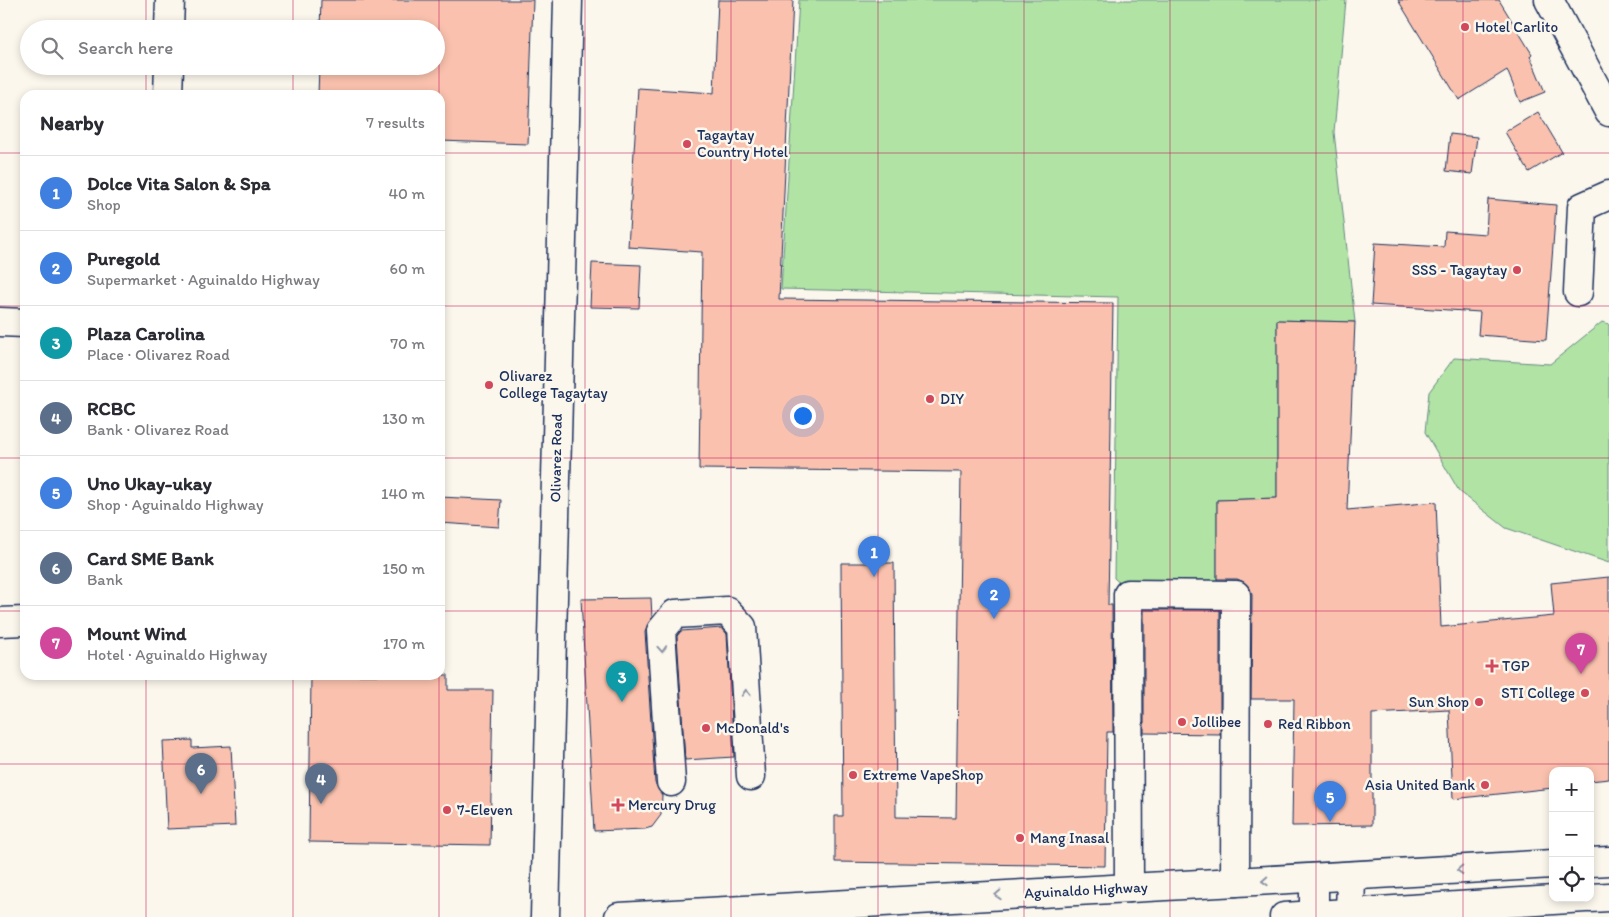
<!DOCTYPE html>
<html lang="en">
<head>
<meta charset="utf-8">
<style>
	body { margin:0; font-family:Itim,sans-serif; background:#f2f2f3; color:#2b2b33 }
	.controls { position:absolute; right:15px; bottom:15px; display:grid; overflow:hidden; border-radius:10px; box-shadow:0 2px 8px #0003 }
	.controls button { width:45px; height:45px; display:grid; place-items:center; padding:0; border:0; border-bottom:1px solid #e1e1e2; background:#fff; color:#2b2b33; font:25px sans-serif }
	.you { position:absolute; left:802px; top:415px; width:18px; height:18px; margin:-12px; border:4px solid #fff; border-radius:50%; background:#1a73e8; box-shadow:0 0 0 8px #1a73e833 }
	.badge { display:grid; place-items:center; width:32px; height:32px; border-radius:50%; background:#d1495b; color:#fff; font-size:16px; font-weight:700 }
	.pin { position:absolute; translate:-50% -41px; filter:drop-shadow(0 1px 2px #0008) }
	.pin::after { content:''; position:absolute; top:26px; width:18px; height:15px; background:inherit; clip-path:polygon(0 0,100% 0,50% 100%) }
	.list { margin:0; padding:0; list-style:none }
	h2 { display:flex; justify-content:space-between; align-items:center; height:65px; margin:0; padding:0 20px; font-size:21px }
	h2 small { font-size:16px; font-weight:400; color:#7c7c81 }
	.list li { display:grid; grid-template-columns:32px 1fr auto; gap:15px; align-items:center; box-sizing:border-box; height:75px; padding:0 20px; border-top:1px solid #e1e1e2 }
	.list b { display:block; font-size:19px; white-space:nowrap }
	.list p { margin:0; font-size:16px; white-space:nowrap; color:#7c7c81 }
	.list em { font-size:16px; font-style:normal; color:#7c7c81 }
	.icon { flex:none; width:28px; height:28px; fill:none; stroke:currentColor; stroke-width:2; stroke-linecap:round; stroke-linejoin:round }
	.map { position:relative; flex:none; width:1609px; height:917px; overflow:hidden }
	.search { position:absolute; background:#fff; box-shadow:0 2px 8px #0003; left:20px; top:20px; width:425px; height:55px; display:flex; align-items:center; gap:12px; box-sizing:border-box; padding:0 18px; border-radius:28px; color:#7c7c81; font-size:19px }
	.panel { position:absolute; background:#fff; box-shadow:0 2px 8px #0003; left:20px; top:90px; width:425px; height:590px; border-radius:15px }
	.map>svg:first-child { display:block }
</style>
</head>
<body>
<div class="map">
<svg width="1609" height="917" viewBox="0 0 1609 917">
	<rect width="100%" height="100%" fill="#fbf7ec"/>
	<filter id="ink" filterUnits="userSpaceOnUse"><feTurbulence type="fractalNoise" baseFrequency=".02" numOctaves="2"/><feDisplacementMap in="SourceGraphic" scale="10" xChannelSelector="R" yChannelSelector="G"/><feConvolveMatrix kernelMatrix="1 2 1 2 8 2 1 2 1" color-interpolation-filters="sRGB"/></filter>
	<g filter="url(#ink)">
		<g fill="#b0e3a4" stroke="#668981">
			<path d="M799,0h547l-12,132 21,190 -78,-2v178l-60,2v84l-95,1 -8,-7 4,-281 -337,-8z"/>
			<path d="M1602,322l7,2v239l-103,-35 -47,-37 -34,-59 4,-40 25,-34 96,6z"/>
		</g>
		<g fill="#fac2ae" stroke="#1b2f5e">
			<path d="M321,0h212l-5,144 -88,-3v-46h-122l1,-29h117v-37h-116z"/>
			<path d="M718,0h75l-14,299 334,4 -5,302h4l1,127h-6l-2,134 -270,-4v-46h8l-2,-253h53l2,254 60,1 5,-346 -262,-3 3,-217 -74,-5 10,-159 76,5z"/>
			<path d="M1398,0h101l33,54 -2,2 15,36 -25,10 -13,-32 -48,30z"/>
			<path d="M1538,112l24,40 -33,20 -24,-40z"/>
			<path d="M1450,134l27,3 -5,37 -26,-3z"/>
			<path d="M1488,199l68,6 -10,135 -68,-5 2,-23 -109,-7 4,-62 69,4 1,-16 41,3z"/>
			<path d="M592,263l49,2 -2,43 -49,-1z"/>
			<path d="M1277,320l78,2 -8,188 89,-8 5,125 113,-11 -3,-33 58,-6v202l-19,2v-10h-37v17l-100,11 -4,-89 -77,4v111l-80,1 2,-127h-43l1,-104 -2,-7 -6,-6 -7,-3h-20v-79l60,-2z"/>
			<path d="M440,497l61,3 -2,27 -59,-4z"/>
			<path d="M651,598l1,20 -7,14 10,151 7,12 -1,20 -9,12 -7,2 -51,2 -13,-232z"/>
			<path d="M1144,610h76v124l-76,-1z"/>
			<path d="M722,628l5,6 7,123 -49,3 -8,-124 4,-5z"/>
			<path d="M311,675h137v15h45l-3,155 -181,-3z"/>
			<path d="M192,740v8l39,-2 4,80 -68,3 -4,-88z"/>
		</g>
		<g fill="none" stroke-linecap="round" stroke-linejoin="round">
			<defs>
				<g id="minor">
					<path d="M169,29l1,-29"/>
					<path d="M168,95l1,-29"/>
					<path d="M1578,292l4,-85 27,-12"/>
					<path d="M0,322l25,1"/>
					<path d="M0,622l25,-1"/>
					<path d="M671,782l-10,-151 14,-17 52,-3 15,16 9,149"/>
					<path d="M1129,888l-1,-294 108,1 -1,287"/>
					<path d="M545,917l23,-917"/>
					<path d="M1314,917v-39"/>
					<path d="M1350,917l1,-41"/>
				</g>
				<g id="major">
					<path d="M1549,0l60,112"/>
					<path d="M1590,862l19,-1"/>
					<path d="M1590,898l19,-1"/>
					<path d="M619,917l934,-53"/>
					<path d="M1284,917l301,-19"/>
				</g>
			</defs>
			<use href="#minor" stroke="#1b2f5e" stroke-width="31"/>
			<use href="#major" stroke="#1b2f5e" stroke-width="31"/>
			<use href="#minor" stroke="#fbf7ec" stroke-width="28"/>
			<use href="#major" stroke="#fbf7ec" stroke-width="28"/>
		</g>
		<defs><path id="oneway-chevron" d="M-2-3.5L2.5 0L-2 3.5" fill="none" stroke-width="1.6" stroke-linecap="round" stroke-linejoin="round" transform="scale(1.25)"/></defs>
		<g stroke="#8b93a5">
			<use href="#oneway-chevron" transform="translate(662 649) rotate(86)"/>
			<use href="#oneway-chevron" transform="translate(746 693) rotate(-93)"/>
			<use href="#oneway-chevron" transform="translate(1460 870) rotate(177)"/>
			<use href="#oneway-chevron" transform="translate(1265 881) rotate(177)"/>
			<use href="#oneway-chevron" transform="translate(998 895) rotate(177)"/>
		</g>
	</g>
	<path fill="none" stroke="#c2185b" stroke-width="1" stroke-opacity="0.55" d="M146,0v29M293,0v29M439,0v95M585,0v917M731,0v917M878,0v917M1024,0v917M1170,0v917M1316,0v917M1463,0v917M146,66v29M293,66v29M0,153h25M440,153h1169M0,306h25M440,306h1169M0,458h25M440,458h1169M0,611h25M440,611h1169M146,675v242M293,675v242M439,675v242M0,764h1609"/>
	<g fill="#d1495b" stroke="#fbf7ec" stroke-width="2">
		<circle cx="1465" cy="27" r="5"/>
		<circle cx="687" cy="144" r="5"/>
		<circle cx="1517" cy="270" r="5"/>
		<circle cx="489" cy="385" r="5"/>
		<circle cx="930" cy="399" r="5"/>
		<path d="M1489.5 658.5h5v5h5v5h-5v5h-5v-5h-5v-5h5z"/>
		<circle cx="1585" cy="693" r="5"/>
		<circle cx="1479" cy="702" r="5"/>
		<circle cx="1182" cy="722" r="5"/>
		<circle cx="1268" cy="724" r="5"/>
		<circle cx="706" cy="728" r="5"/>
		<circle cx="853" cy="775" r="5"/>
		<circle cx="1485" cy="785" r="5"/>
		<path d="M615.5 797.5h5v5h5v5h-5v5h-5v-5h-5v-5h5z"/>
		<circle cx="447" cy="810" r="5"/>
		<circle cx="1020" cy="838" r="5"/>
	</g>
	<g text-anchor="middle" stroke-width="5" stroke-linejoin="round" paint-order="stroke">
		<g font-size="15" fill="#1b2f5e" stroke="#fbf7ec" text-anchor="start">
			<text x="1475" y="32">Hotel Carlito</text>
			<text x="697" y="140">Tagaytay<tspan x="697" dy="17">Country Hotel</tspan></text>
			<text x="1507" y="275" text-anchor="end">SSS - Tagaytay</text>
			<text x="499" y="381">Olivarez<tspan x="499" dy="17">College Tagaytay</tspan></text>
			<text x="940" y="404">DIY</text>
			<text x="1502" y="671">TGP</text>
			<text x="1575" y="698" text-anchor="end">STI College</text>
			<text x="1469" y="707" text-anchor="end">Sun Shop</text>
			<text x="1192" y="727">Jollibee</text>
			<text x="1278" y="729">Red Ribbon</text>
			<text x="716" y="733">McDonald's</text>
			<text x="863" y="780">Extreme VapeShop</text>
			<text x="1475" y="790" text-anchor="end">Asia United Bank</text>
			<text x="628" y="810">Mercury Drug</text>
			<text x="457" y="815">7-Eleven</text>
			<text x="1030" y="843">Mang Inasal</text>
		</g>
		<g font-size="15" fill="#1b2f5e" stroke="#fbf7ec">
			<text transform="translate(556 458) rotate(-89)" y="5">Olivarez Road</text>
			<text transform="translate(1086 890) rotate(-3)" y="5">Aguinaldo Highway</text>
		</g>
	</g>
</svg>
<div class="controls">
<button>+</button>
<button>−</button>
<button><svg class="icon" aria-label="locate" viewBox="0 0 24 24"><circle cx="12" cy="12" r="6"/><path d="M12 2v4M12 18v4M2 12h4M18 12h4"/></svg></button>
</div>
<div class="you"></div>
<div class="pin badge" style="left:874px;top:577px;background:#3f7fe0">1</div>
<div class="pin badge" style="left:994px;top:619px;background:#3f7fe0">2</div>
<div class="pin badge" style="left:622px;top:702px;background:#0f9aa8">3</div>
<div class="pin badge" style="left:321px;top:804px;background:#5c6f8a">4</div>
<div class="pin badge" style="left:1330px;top:822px;background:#3f7fe0">5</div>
<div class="pin badge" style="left:201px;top:794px;background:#5c6f8a">6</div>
<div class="pin badge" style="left:1581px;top:674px;background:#d1479c">7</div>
<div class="search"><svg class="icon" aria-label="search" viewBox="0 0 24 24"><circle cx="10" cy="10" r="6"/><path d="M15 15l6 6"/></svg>Search here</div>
<section class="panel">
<h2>Nearby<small>7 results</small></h2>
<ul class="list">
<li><span class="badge" style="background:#3f7fe0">1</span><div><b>Dolce Vita Salon &amp; Spa</b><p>Shop</p></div><em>40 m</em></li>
<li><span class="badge" style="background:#3f7fe0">2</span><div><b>Puregold</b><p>Supermarket · Aguinaldo Highway</p></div><em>60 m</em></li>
<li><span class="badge" style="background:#0f9aa8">3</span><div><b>Plaza Carolina</b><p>Place · Olivarez Road</p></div><em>70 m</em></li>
<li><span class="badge" style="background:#5c6f8a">4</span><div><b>RCBC</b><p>Bank · Olivarez Road</p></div><em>130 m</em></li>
<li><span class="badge" style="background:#3f7fe0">5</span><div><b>Uno Ukay-ukay</b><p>Shop · Aguinaldo Highway</p></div><em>140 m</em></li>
<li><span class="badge" style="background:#5c6f8a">6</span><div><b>Card SME Bank</b><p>Bank</p></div><em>150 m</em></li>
<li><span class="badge" style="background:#d1479c">7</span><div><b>Mount Wind</b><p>Hotel · Aguinaldo Highway</p></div><em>170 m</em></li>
</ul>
</section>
</div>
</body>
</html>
